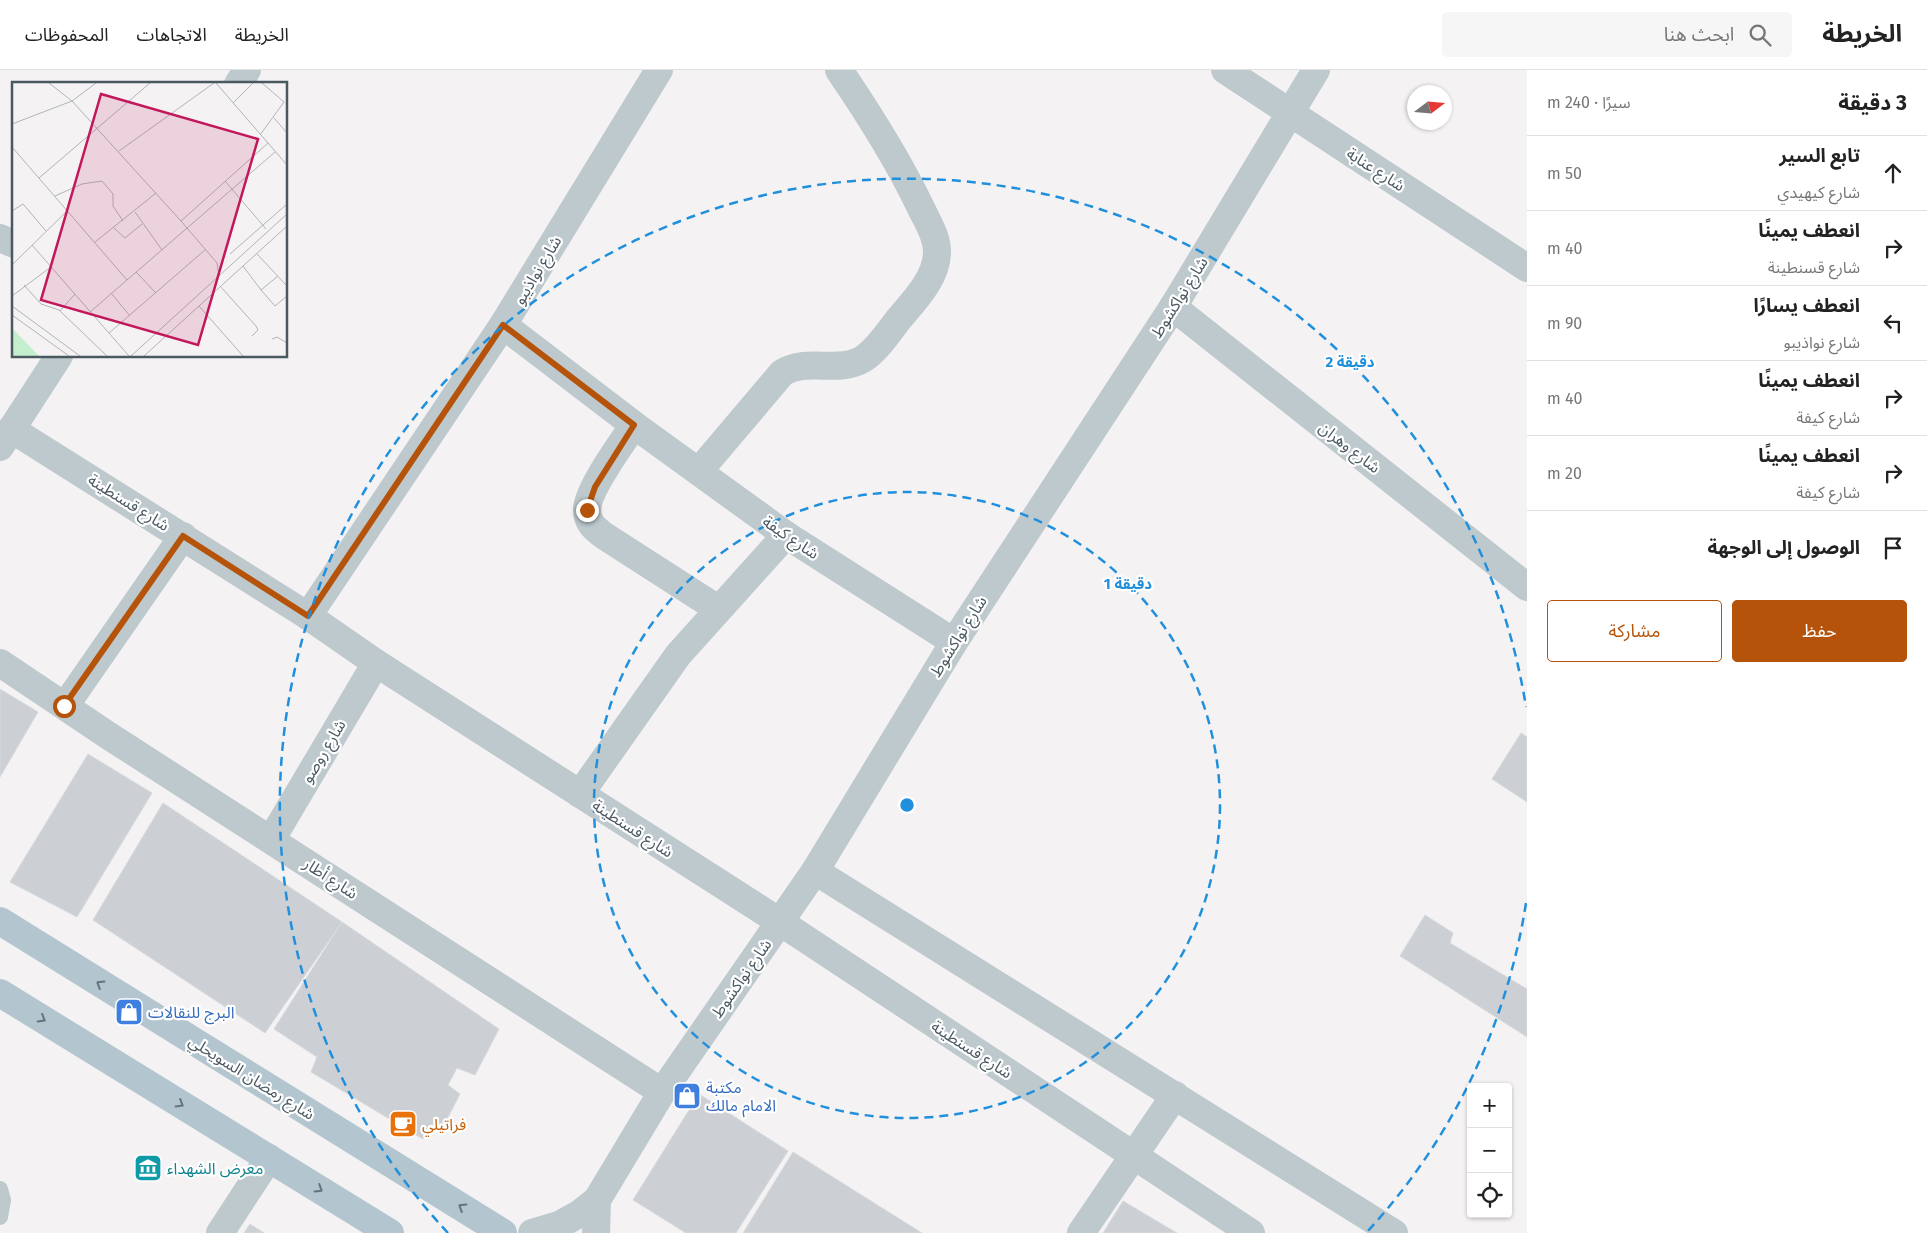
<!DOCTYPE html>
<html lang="ar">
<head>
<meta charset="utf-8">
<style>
	body { margin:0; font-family:"Fira Sans","Noto Sans Arabic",sans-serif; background:#f6f6f6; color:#222; direction:rtl }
	.controls { position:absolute; right:15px; bottom:15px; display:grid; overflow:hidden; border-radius:5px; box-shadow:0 1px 4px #0004 }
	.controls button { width:45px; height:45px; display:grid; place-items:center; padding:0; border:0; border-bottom:1px solid #e0e0e0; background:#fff; color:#222; font:25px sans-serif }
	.compass { position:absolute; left:1407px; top:15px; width:45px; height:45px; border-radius:50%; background:#fff; box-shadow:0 1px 4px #0004; rotate:74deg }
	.stop { position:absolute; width:15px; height:15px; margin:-11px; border:4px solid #b45309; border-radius:50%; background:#fff }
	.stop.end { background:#b45309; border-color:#fff; box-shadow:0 1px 5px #0008 }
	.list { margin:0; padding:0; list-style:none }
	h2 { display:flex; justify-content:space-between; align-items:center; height:65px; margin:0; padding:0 20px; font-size:21px }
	h2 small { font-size:16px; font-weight:400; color:#767676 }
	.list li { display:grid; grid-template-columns:32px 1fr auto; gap:15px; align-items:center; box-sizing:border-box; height:75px; padding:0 20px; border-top:1px solid #e0e0e0 }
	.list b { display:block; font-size:19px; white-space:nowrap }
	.list p { margin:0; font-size:16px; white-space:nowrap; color:#767676 }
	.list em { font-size:16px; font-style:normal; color:#767676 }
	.actions { display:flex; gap:10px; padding:15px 20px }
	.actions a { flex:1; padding:11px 0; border:1px solid #b45309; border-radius:5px; text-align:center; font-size:18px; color:#b45309 }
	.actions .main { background:#b45309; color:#fff }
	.icon { flex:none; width:28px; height:28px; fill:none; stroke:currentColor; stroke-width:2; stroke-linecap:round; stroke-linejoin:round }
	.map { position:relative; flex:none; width:1527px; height:1163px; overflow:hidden; direction:ltr }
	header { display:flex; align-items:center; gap:30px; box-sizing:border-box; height:70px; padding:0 25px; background:#fff; border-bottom:1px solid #e0e0e0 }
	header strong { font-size:24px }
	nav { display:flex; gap:28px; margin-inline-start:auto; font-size:18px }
	.search { width:350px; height:45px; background:#f6f6f6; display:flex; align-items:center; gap:12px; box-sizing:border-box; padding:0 18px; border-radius:5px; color:#767676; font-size:19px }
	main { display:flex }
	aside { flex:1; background:#fff }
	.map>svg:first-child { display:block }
</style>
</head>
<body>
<header>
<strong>الخريطة</strong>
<div class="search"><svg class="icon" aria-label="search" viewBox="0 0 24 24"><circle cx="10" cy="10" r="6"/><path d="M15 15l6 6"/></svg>ابحث هنا</div>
<nav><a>الخريطة</a><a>الاتجاهات</a><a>المحفوظات</a></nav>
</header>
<main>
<aside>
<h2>3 دقيقة<small>سيرًا · 240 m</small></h2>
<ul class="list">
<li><svg class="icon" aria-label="ahead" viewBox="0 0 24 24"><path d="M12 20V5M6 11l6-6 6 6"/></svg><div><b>تابع السير</b><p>شارع كيهيدي</p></div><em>50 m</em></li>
<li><svg class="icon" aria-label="right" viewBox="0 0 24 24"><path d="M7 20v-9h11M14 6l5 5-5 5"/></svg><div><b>انعطف يمينًا</b><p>شارع قسنطينة</p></div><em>40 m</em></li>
<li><svg class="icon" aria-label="left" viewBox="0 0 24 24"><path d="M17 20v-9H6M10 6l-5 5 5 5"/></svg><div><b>انعطف يسارًا</b><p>شارع نواذيبو</p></div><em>90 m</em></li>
<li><svg class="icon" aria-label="right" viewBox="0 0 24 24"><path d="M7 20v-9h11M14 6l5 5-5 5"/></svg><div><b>انعطف يمينًا</b><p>شارع كيفة</p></div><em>40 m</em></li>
<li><svg class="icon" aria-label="right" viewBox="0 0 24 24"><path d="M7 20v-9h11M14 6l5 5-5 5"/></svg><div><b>انعطف يمينًا</b><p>شارع كيفة</p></div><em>20 m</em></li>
<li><svg class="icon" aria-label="arrive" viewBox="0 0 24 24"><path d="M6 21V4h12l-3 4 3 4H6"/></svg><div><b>الوصول إلى الوجهة</b></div></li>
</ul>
<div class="actions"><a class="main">حفظ</a><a>مشاركة</a></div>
</aside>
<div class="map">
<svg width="1527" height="1163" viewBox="0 0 1527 1163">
	<rect width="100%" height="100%" fill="#f4f2f3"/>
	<g fill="#ccd0d4" stroke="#d7dadd">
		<path d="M0,619l38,23 -38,65z"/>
		<path d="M1521,663l6,4v65l-35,-23z"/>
		<path d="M88,684l64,39 -75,124 -67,-35z"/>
		<path d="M163,733l179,119 -77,111 -172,-113z"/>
		<path d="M1425,845l28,18 -3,10 77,46v48l-127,-81z"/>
		<path d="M342,852l157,107 -24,46 -18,-7 -9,17 12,9 -18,35 -11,-5 -8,15 -112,-67 6,-15 -43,-28z"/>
		<path d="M699,1024l89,57 -52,82h-50l-53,-33z"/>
		<path d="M793,1082l129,81h-179z"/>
		<path d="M1123,1131l54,32h-74z"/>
		<path d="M250,1154l14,9h-20z"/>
	</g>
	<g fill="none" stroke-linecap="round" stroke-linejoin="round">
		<path stroke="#bec9ce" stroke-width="16" d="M0,1119l3,11 -3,17"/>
		<g stroke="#bec9ce" stroke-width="28">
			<path d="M1225,0l302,198"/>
			<path d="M238,14l9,-14"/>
			<path d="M0,168l14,6"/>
			<path d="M1173,237l354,280"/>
			<path d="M503,255l131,100 152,110 168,107"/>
			<path d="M634,355c-12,18 -47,65 -47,85 0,12 7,18 16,25l115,74"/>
			<path d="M11,359l297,187 68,47 404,259 471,311"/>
			<path d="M0,377l59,-91"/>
			<path d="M699,401l83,-98c25,-16 56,1 81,-14 14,-9 25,-26 35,-39 16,-19 39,-42 39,-68 0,-16 -10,-31 -17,-46 -23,-48 -51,-92 -81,-136"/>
			<path d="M308,546l195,-291 156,-255"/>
			<path d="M0,593l109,73 553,356"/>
			<path d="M65,636l118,-170"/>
			<path d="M580,724l98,-139 108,-120"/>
			<path d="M271,770l105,-177"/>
			<path d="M815,801l579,362"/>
			<path d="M220,1163l49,-75"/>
			<path d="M532,1163l27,-8 20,-11 18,-14 65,-108 153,-221 139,-229 219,-335 143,-237"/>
			<path d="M596,1163l1,-33"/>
			<path d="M1081,1163l94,-138"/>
		</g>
		<g stroke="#b3c6d0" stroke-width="28">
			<path d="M0,851l503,312"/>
			<path d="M0,923l390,240"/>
		</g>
	</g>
	<defs><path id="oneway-chevron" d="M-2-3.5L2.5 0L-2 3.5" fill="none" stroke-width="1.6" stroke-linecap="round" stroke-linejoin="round" transform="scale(1.25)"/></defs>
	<g stroke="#64747c">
		<use href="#oneway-chevron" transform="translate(100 914) rotate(-148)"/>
		<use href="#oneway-chevron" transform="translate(42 949) rotate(31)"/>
		<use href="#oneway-chevron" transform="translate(180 1034) rotate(31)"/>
		<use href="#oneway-chevron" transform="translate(319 1119) rotate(32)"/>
		<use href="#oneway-chevron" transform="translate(462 1137) rotate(-148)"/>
	</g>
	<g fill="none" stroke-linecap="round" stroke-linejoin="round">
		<path stroke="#b45309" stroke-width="6" d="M64,636l119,-170 125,80 195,-291 131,100 -39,62 -8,23"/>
	</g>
	<g fill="none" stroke="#2190dc" stroke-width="2.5" stroke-dasharray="9 6">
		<circle cx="907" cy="735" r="313"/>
		<path d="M1526 833A627 627 0 0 1 1366 1163M448 1163A627 627 0 1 1 1526 637"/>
	</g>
	<defs>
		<symbol id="shop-square" viewBox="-11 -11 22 22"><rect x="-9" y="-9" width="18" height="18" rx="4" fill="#3f7fe0" stroke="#fff"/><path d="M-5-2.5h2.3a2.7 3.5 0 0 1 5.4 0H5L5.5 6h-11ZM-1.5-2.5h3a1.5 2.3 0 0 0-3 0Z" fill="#fff"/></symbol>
		<symbol id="cafe-square" viewBox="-11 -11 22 22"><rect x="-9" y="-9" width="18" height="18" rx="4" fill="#e8710a" stroke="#fff"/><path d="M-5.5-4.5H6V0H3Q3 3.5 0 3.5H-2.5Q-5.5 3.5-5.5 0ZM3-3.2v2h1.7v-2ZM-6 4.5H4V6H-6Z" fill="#fff"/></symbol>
		<symbol id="museum-square" viewBox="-11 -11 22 22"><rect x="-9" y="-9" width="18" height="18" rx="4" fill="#0f9aa8" stroke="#fff"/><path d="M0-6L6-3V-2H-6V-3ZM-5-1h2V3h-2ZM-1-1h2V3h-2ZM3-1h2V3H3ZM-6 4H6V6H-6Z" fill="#fff"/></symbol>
	</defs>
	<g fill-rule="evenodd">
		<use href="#shop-square" x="113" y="926" width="32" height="32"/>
		<use href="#shop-square" x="671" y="1010" width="32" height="32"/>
		<use href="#cafe-square" x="387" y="1038" width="32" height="32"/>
		<use href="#museum-square" x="132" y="1082" width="32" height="32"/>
	</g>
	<g text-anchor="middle" stroke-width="4.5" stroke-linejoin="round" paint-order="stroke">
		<g font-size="16" fill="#4a5960" stroke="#fff">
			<text transform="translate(1376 99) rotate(33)" y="6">شارع عنابة</text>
			<text transform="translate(537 200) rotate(-59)" y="6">شارع نواذيبو</text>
			<text transform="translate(1179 227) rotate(-58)" y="6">شارع نواكشوط</text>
			<text transform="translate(1350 377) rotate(38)" y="6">شارع وهران</text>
			<text transform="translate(129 432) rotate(32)" y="6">شارع قسنطينة</text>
			<text transform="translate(791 467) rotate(34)" y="6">شارع كيفة</text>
			<text transform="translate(958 566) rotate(-58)" y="6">شارع نواكشوط</text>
			<text transform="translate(323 681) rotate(-59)" y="6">شارع روصو</text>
			<text transform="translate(633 758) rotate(33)" y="6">شارع قسنطينة</text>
			<text transform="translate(331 808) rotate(33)" y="6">شارع أطار</text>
			<text transform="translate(741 908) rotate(-55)" y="6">شارع نواكشوط</text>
			<text transform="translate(972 979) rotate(33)" y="6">شارع قسنطينة</text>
			<text transform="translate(252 1007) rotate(32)" y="6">شارع رمضان السويحلي</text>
		</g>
		<g font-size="16" fill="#366cbe" stroke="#fff" text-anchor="start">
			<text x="148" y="948">البرج للنقالات</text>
			<text x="706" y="1023">مكتبة<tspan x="706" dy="18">الامام مالك</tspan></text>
		</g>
		<g font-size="16" fill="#c56008" stroke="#fff" text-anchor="start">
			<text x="422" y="1060">فراتيلي</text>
		</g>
		<g font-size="16" fill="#0d838f" stroke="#fff" text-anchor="start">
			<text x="167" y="1104">معرض الشهداء</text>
		</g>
	</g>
	<g transform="translate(12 12)">
		<rect width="275" height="275" fill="#f4f2f3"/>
		<path d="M0,246l27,28h-27z" fill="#c3efcd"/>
		<path fill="none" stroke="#b0b5b8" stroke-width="1" d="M37,1l23,18 109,120 36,42 2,13M204,1l71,82M221,21l20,-20M262,36l13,15M0,42l60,-23 24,-18M248,53l24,-33 -22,-19M0,65l115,133M107,69l95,-68M27,96l111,-95M213,99l41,48M43,114l27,-12 20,-3 11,13v12l10,15M0,129l11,-7 23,27M123,130l27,38M169,139l87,-78M102,146l11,10 17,-14M83,160l61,-49M20,163l97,111M218,172l57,-50M245,172l30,32M0,183l55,-54M231,184l18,24 17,-14M124,190l20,21M12,203l17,19 18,6 48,46M208,204l36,40 2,4 -6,6M249,208l14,16 12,-10M99,211l19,23M0,214l39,-29M0,224l68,50M187,224l44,50M48,229l15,-17M78,230l185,-160M0,233l57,41M97,251l96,-83M260,257l5,-2 10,6M119,274l156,-142M132,274l143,-130"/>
		<path fill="#c2185b" fill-opacity="0.15" stroke="#c2185b" stroke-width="2.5" d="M89,12l157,45 -60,206 -157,-45z"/>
		<rect width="275" height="275" fill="none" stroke="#4a5960" stroke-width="2.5"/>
	</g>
	<circle cx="907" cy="735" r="8" fill="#2190dc" stroke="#fff" stroke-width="2.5"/>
	<g font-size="15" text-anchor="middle" font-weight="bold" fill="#2190dc" stroke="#fff" stroke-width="4.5" stroke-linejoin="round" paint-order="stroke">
		<text x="1350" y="297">2 دقيقة</text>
		<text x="1128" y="519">1 دقيقة</text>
	</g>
</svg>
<div class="controls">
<button>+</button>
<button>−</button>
<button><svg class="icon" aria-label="locate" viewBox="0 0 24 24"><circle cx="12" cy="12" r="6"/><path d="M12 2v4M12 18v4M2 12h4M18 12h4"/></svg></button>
</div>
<svg class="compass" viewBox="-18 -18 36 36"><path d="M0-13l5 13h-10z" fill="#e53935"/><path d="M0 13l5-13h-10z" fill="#767676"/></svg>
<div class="stop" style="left:64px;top:636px"></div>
<div class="stop end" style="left:587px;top:440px"></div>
</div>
</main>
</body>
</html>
